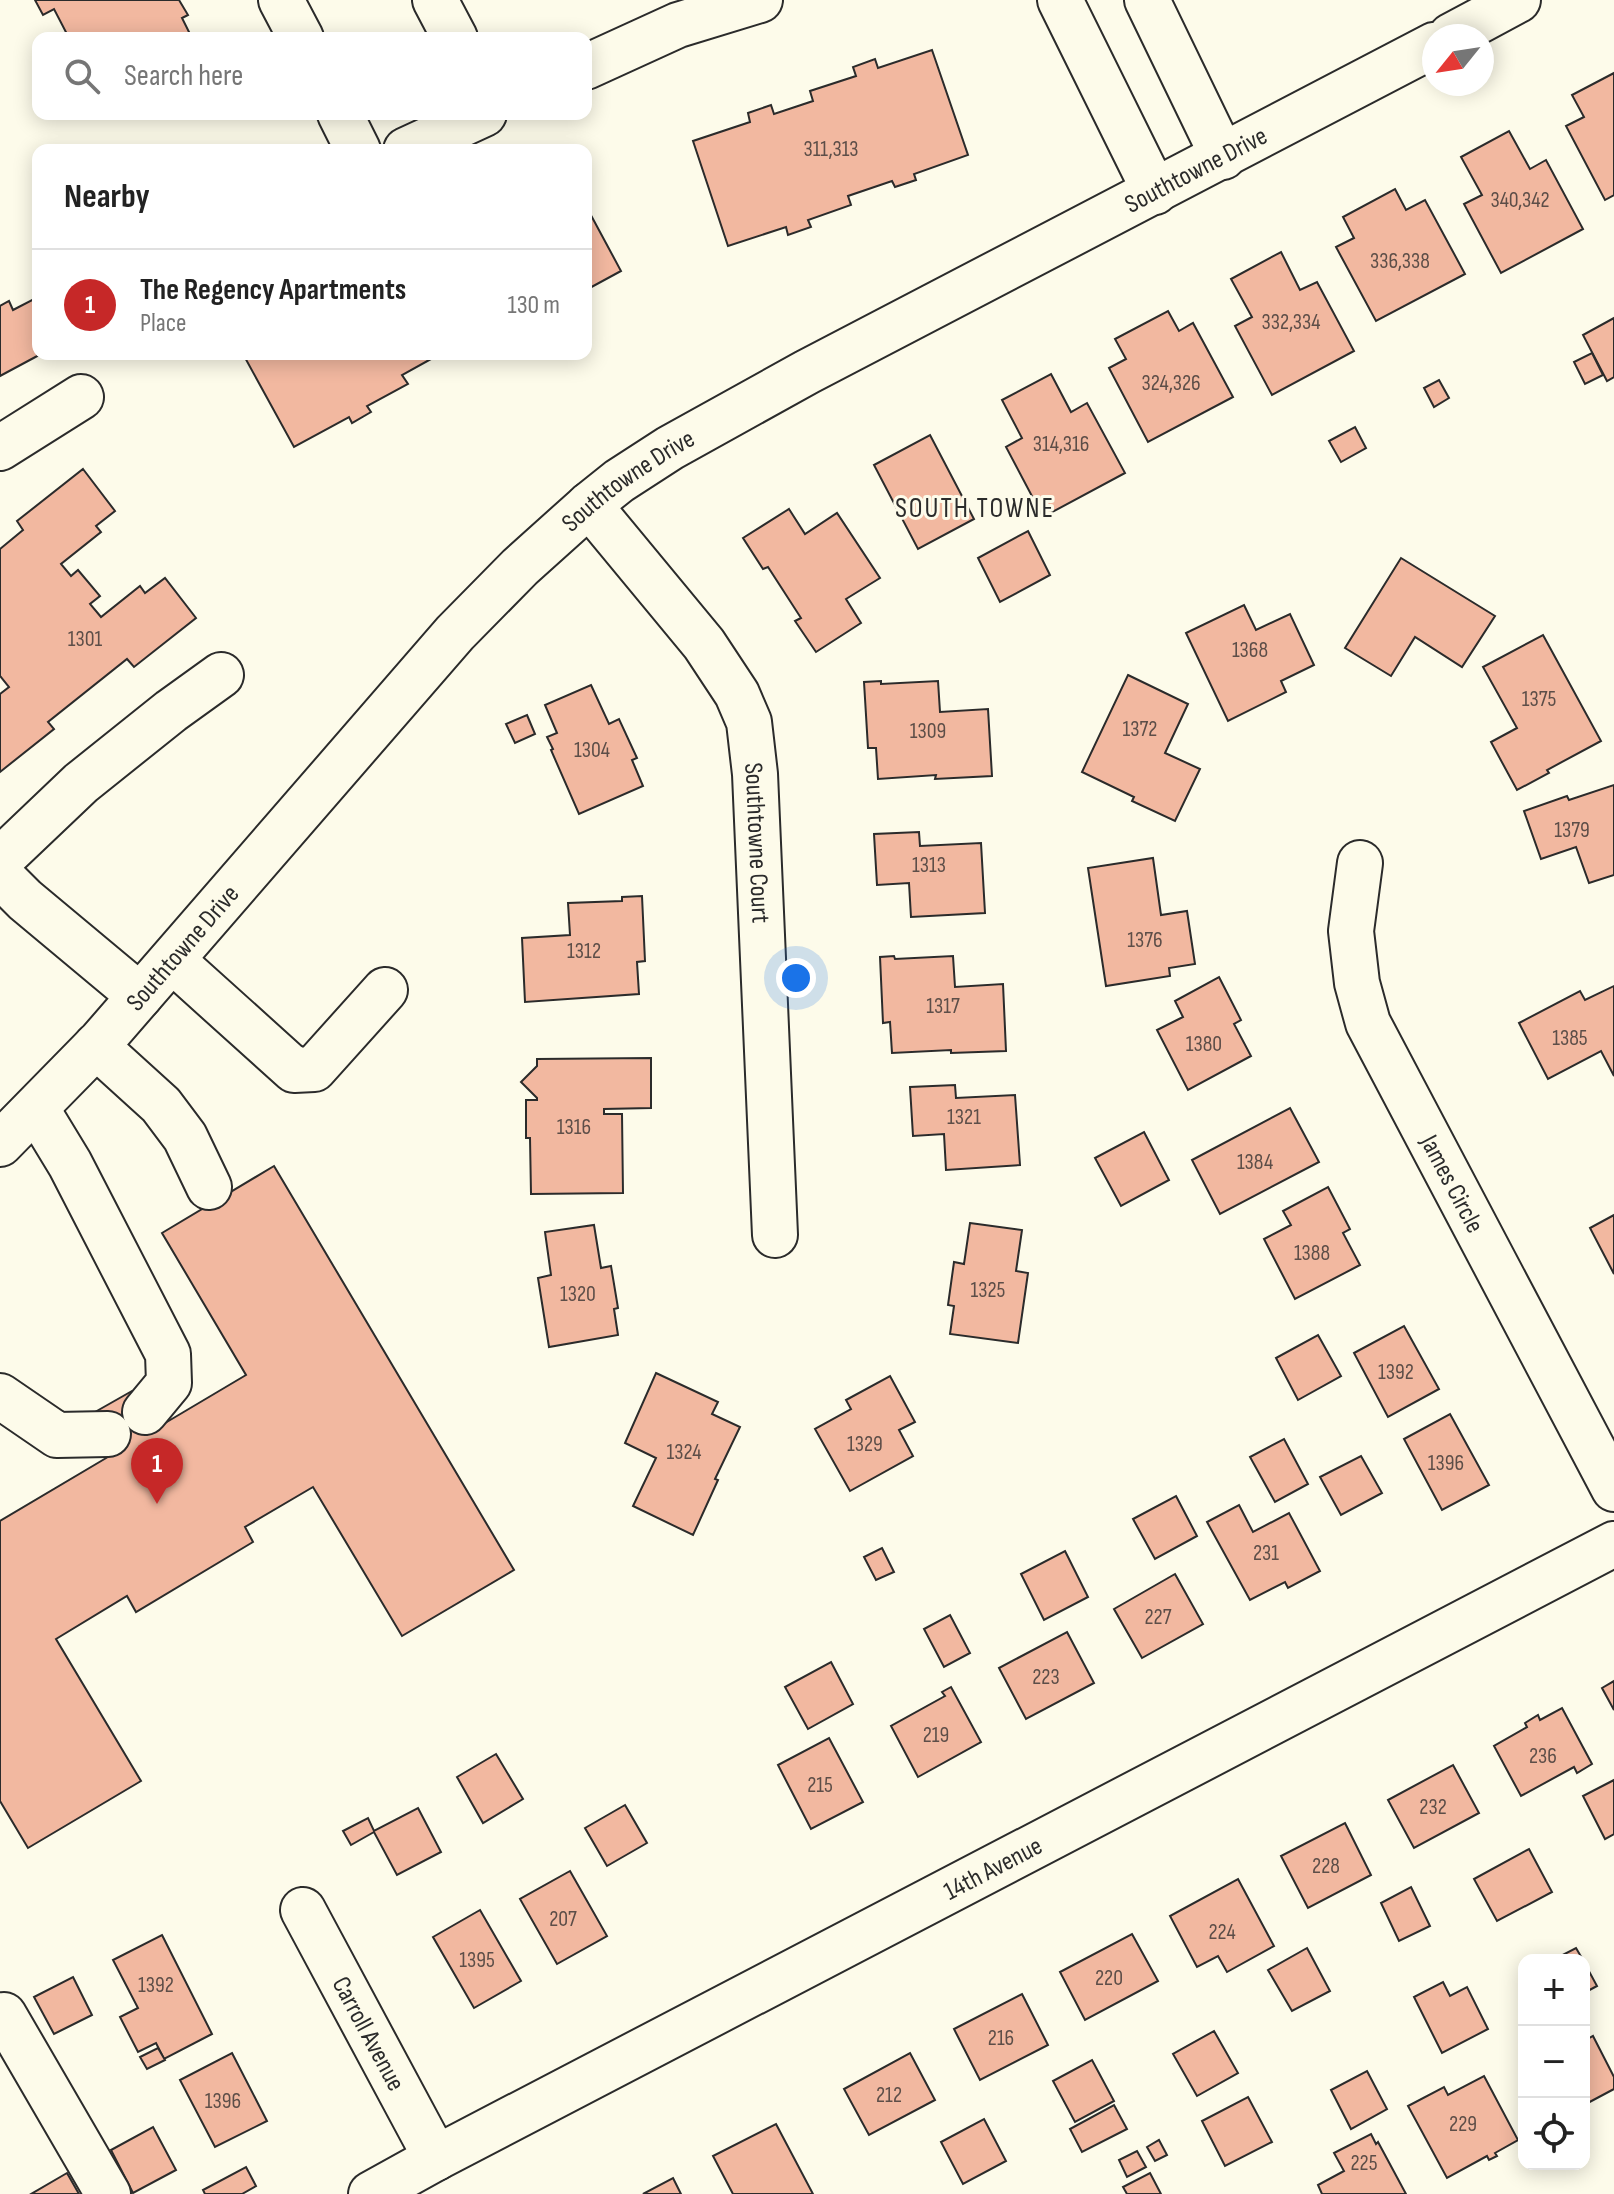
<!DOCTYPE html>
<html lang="en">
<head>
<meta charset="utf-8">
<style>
	body { margin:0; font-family:"Sofia Sans Condensed",sans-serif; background:#f6f6f6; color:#222 }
	.controls { position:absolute; right:24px; bottom:24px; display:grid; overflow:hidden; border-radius:16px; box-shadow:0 4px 20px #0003 }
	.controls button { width:72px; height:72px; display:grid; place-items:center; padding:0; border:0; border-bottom:2px solid #e0e0e0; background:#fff; color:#222; font:40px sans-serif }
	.compass { position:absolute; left:1422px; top:24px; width:72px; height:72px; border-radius:50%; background:#fff; box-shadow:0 4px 20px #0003; rotate:240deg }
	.you { position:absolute; left:796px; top:978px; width:28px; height:28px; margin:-20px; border:6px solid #fff; border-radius:50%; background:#1a73e8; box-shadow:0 0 0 12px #1a73e833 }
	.badge { display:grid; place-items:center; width:52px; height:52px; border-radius:50%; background:#c62828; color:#fff; font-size:26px; font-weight:700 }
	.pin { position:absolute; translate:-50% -66px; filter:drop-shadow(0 2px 4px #0008) }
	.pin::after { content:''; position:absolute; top:42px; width:28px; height:24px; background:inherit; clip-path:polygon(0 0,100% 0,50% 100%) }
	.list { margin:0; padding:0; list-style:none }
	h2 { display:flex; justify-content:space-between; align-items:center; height:104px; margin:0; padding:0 32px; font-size:34px }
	h2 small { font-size:26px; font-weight:400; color:#767676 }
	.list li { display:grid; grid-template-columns:52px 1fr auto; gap:24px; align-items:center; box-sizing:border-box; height:112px; padding:0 32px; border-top:2px solid #e0e0e0 }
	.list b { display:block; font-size:30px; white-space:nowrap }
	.list p { margin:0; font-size:26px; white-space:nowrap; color:#767676 }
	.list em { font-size:26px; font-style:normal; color:#767676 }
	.icon { flex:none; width:44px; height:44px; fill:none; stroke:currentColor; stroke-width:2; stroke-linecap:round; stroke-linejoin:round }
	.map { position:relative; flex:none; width:1614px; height:2194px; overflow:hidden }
	.search { position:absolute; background:#fff; box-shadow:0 4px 20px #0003; left:32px; top:32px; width:560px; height:88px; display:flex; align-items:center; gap:20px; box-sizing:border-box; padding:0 28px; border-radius:16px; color:#767676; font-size:30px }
	.panel { position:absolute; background:#fff; box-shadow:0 4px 20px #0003; left:32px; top:144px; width:560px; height:216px; border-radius:16px }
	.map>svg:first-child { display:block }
</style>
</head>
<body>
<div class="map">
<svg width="1614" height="2194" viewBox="0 0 1614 2194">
	<rect width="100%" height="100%" fill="#fdfbea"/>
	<g fill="#f2b8a0" stroke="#2b2b2b" stroke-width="2">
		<path d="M35,0h144l9,15 -6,3 10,20h-123l-15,-29 -11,6z"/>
		<path d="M932,50l36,105 -54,19 2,6 -21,7 -3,-6 -44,15 3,9 -43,15 3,7 -23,8 -2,-8 -58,19 -35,-105 57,-19 -2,-9 23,-8 3,9 39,-13 -3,-10 46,-15 -3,-9 22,-8 3,9z"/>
		<path d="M1614,73v122l-9,5 -39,-74 18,-9 -12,-22z"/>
		<path d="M1509,131l21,38 16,-9 37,69 -82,44 -37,-69 18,-9 -21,-38z"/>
		<path d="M1395,189l11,21 19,-10 40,74 -89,47 -40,-74 18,-9 -11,-21z"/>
		<path d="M586,206l35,65 -35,19z"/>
		<path d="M1281,252l19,38 17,-8 37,69 -82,44 -37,-69 17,-9 -21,-38z"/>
		<path d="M34,299l4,7v48h3l-41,22v-70l9,-5 4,9z"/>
		<path d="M1168,311l11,20 14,-8 40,74 -85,45 -39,-74 17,-9 -11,-20z"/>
		<path d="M1614,318v59l-7,4 -24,-46z"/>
		<path d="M1592,353l11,22 -18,9 -11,-22z"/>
		<path d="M243,354h197l-38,21 6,9 -41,22 4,6 -19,11 -3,-6 -55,30z"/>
		<path d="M1051,374l20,38 16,-9 38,70 -82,44 -37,-70 16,-9 -20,-38z"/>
		<path d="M1439,380l10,18 -15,9 -10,-19z"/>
		<path d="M1355,427l11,21 -25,14 -12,-21z"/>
		<path d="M930,435l44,84 -56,30 -44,-84z"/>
		<path d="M83,469l32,42 -19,15 5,6 -40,32 10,12 7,-6 22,26 -10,8 11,13 39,-31 5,7 20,-15 31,40 -62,49 -7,-8 -79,63 6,7 -54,43v-78l9,-7 -9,-11v-127l23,-19 -6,-9z"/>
		<path d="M789,509l16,25 32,-21 43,65 -34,21 15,24 -45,29 -21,-31 6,-3 -33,-51 -5,2 -20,-31z"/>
		<path d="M1028,531l22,44 -50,27 -22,-44z"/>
		<path d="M1401,558l94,58 -33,51 -47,-30 -24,39 -46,-28z"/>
		<path d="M1244,605l12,25 34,-16 24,51 -33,16 5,11 -58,29 -42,-88z"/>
		<path d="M1543,635l58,106 -54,29 2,3 -32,17 -26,-48 26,-14 -34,-61z"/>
		<path d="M1128,675l60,29 -23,49 35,16 -25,52 -43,-20 2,-4 -52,-25z"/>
		<path d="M881,681v3l57,-3 2,31 48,-3 4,67 -57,3 1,-4 -58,4 -2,-31h-8l-4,-66z"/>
		<path d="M591,685l18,39 10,-5 18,39 -5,2 11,26 -64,28 -28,-64 2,-1 -6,-12 10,-4 -12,-28z"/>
		<path d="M527,715l8,19 -20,9 -9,-19z"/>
		<path d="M1614,785v90l-25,8 -13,-36 -35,12 -17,-48 43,-15 2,4z"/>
		<path d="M919,832l1,14 61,-3 4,70 -74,4 -2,-34 -32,2 -3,-51z"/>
		<path d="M1153,858l8,57 26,-4 8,53 -26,4 1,8 -64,10 -18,-118z"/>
		<path d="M642,896l3,65 -8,1 2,32 -114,8 -3,-64 48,-3 -2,-32 54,-2v-4z"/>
		<path d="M894,956l1,3 58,-3 2,31 48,-3 3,67 -55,2v-3l-59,3 -2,-31 -7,1 -3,-66z"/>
		<path d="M1219,977l22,43 -7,4 17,32 -63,34 -31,-60 26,-13 -8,-16z"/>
		<path d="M1614,986v90l-13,-25 -53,28 -29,-56 61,-32 5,9z"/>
		<path d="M651,1058v50l-47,1v5h18l1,79 -92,1 -1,-56h-4v-38h11v-2l-16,-16 16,-16v-7z"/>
		<path d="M955,1085l1,13 59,-3 5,70 -74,5 -2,-36 -31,2 -3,-49z"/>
		<path d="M1290,1108l29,54 -99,52 -28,-54z"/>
		<path d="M1144,1132l25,48 -48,26 -26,-48z"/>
		<path d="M274,1166l240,404 -112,66 -89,-149 -68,40 8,15 -117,70 -9,-16 -71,43 85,142 -113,67 -28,-47v-280l118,-70 -23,-39 37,-21 23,38 91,-54 -84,-142z"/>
		<path d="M1328,1187l22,42 -7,4 17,32 -65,34 -31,-60 27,-14 -8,-14z"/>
		<path d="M1614,1215v59l-24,-46z"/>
		<path d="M970,1223l52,7 -6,41 12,2 -10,70 -68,-9 4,-28 -6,-1 6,-43 10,2z"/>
		<path d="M594,1225l7,43 10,-2 7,42 -4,1 4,26 -69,12 -11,-69 13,-3 -6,-43z"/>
		<path d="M1404,1326l35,63 -51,28 -34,-64z"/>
		<path d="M1318,1335l23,41 -43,24 -22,-42z"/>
		<path d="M656,1373l62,29 -6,12 28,13 -25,52 3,1 -25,55 -60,-29 23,-48 -31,-15z"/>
		<path d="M890,1376l25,46 -16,8 14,26 -63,35 -35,-62 36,-20 -5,-9z"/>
		<path d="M1450,1414l39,71 -47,25 -38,-71z"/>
		<path d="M1284,1439l24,45 -33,18 -25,-45z"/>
		<path d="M1361,1456l21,37 -41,22 -21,-38z"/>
		<path d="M1176,1496l21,40 -42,23 -22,-40z"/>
		<path d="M1239,1505l14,27 36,-19 31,58 -32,17 -3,-6 -35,18 -43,-78z"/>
		<path d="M882,1548l12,24 -18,8 -12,-23z"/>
		<path d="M1065,1551l23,46 -44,23 -23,-46z"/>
		<path d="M1175,1574l28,50 -61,34 -28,-49z"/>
		<path d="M950,1615l20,38 -26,14 -20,-38z"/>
		<path d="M1067,1632l27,51 -68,36 -27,-51z"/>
		<path d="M831,1662l22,42 -45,25 -23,-42z"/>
		<path d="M1614,1681v29l-12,-22z"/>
		<path d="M951,1687l30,55 -63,35 -27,-51 54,-30 -3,-4z"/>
		<path d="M1562,1708l30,56 -15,9 -3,-6 -53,29 -27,-50 33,-19 -2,-4 13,-8 2,5z"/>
		<path d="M829,1738l34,64 -52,27 -33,-64z"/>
		<path d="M496,1754l27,45 -40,24 -26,-46z"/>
		<path d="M1453,1765l26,48 -65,35 -26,-48z"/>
		<path d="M1614,1780v54l-9,5 -22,-43z"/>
		<path d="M625,1805l22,38 -40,23 -22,-38z"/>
		<path d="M418,1808l23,44 -44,23 -23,-43 -23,13 -8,-14 25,-13 6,13z"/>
		<path d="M1345,1823l26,52 -63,33 -27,-52z"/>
		<path d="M1529,1849l23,43 -55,29 -23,-42z"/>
		<path d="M570,1871l37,65 -50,28 -37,-65z"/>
		<path d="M1238,1879l36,67 -47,26 -9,-16 -21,11 -27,-51z"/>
		<path d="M1411,1887l19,39 -31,15 -18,-38z"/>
		<path d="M480,1910l41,71 -47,27 -41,-71z"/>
		<path d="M1132,1934l26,47 -73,39 -25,-48z"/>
		<path d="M162,1935l50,99 -48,25 -8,-16 -18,9 -18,-35 18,-9 -25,-48z"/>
		<path d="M1307,1948l23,43 -38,20 -24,-41z"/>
		<path d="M1576,1948l7,12h-30z"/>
		<path d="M1584,1962l13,24 -13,7z"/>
		<path d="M73,1977l19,38 -38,19 -20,-37z"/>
		<path d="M1443,1982l7,14 17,-9 21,42 -46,24 -28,-56z"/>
		<path d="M1022,1994l26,51 -68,35 -26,-51z"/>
		<path d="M1214,2031l24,42 -41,23 -24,-42z"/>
		<path d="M1593,2036l21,41v12l-30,16v-64z"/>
		<path d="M158,2048l7,12 -18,9 -7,-12z"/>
		<path d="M232,2053l35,68 -52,26 -35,-67z"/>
		<path d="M910,2053l25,47 -66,35 -25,-46z"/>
		<path d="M1092,2060l22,41 -39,21 -22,-41z"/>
		<path d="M1367,2071l20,38 -36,20 -20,-39z"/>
		<path d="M1484,2076l34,64 -23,13 2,3 -8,4 -2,-4 -40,22 -39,-72 36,-19 4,8z"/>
		<path d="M1248,2097l24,45 -47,24 -23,-45z"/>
		<path d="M1114,2105l13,24 -45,23 -12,-23z"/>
		<path d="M984,2119l22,42 -43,23 -22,-42z"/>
		<path d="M776,2124l37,70h-80l-20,-38z"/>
		<path d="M153,2127l23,43 -43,23 -22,-43z"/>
		<path d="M1371,2134l5,10 2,-2 28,52h-84l-4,-9 26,-14 -10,-18z"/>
		<path d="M1159,2140l8,15 -12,6 -8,-14z"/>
		<path d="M1137,2151l9,16 -19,10 -8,-17z"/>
		<path d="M246,2167l10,19 -14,8h-37l-2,-4z"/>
		<path d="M67,2173l12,21h-48z"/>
		<path d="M1150,2173l11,21h-34l-4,-7z"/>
		<path d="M673,2178l8,16h-38z"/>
	</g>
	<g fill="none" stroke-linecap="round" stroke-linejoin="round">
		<defs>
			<g id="minor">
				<path d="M281,0l20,38"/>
				<path d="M435,0l20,38"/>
				<path d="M1060,0l95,192"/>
				<path d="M1147,0l76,157"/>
				<path d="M1451,36l67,-36"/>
				<path d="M586,67l92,-42 82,-25"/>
				<path d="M340,114l18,36"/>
				<path d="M406,150l78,-36"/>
				<path d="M0,448l81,-51"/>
				<path id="s1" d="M589,505l115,139 33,50 12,28 6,52 20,461"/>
				<path d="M0,860l81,-77 90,-72 50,-36"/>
				<path id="s2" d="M1360,863l-9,68 6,52 11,40 246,466"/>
				<path d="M0,875l25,25 115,96"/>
				<path d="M172,960l122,110 20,-1 71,-79"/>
				<path d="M96,1046l65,59 24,32 24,50"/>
				<path d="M36,1108l34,56 98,190 1,29 -24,29"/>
				<path id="s3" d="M0,1144l101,-103 354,-408 65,-66 69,-62 30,-24 51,-33 137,-76 627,-327"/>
				<path d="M0,1396l57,39 51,-1"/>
				<path id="s4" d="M303,1910l133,248"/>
				<path d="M4,2015l104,179"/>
				<path id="s5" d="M371,2194l65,-36 1178,-614"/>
			</g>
		</defs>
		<use href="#minor" stroke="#2b2b2b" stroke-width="48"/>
		<use href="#minor" stroke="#fdfbea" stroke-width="44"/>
	</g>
	<g text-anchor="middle" stroke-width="6" stroke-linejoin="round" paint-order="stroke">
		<g font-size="22" fill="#5d4e48">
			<text x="831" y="156">311,313</text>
			<text x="1520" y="207">340,342</text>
			<text x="1400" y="268">336,338</text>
			<text x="1291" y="329">332,334</text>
			<text x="1171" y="390">324,326</text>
			<text x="1061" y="451">314,316</text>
			<text x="85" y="646">1301</text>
			<text x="1250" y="657">1368</text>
			<text x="1539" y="706">1375</text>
			<text x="1140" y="736">1372</text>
			<text x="928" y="738">1309</text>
			<text x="592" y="757">1304</text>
			<text x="1572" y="837">1379</text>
			<text x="929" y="872">1313</text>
			<text x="1145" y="947">1376</text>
			<text x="584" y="958">1312</text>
			<text x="943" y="1013">1317</text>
			<text x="1570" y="1045">1385</text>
			<text x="1204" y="1051">1380</text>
			<text x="964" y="1124">1321</text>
			<text x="574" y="1134">1316</text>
			<text x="1255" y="1169">1384</text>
			<text x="1312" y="1260">1388</text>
			<text x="988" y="1297">1325</text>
			<text x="578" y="1301">1320</text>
			<text x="1396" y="1379">1392</text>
			<text x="865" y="1451">1329</text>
			<text x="684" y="1459">1324</text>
			<text x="1446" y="1470">1396</text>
			<text x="1266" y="1560">231</text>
			<text x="1158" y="1624">227</text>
			<text x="1046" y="1684">223</text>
			<text x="936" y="1742">219</text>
			<text x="1543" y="1763">236</text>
			<text x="820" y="1792">215</text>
			<text x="1433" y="1814">232</text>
			<text x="1326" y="1873">228</text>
			<text x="563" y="1926">207</text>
			<text x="1222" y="1939">224</text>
			<text x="477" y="1967">1395</text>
			<text x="1109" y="1985">220</text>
			<text x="156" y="1992">1392</text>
			<text x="1001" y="2045">216</text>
			<text x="889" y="2102">212</text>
			<text x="223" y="2108">1396</text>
			<text x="1463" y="2131">229</text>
			<text x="1364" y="2170">225</text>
		</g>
		<g font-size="26" fill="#2b2b2b" stroke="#fdfbea">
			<text dy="9" stroke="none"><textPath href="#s3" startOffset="1564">Southtowne Drive</textPath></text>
			<text dy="9" stroke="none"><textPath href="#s3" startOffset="916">Southtowne Drive</textPath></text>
			<text dy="9" stroke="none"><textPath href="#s1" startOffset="392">Southtowne Court</textPath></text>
			<text dy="9" stroke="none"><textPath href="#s3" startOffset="268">Southtowne Drive</textPath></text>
			<text dy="9" stroke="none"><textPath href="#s2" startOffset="344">James Circle</textPath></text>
			<text dy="9" stroke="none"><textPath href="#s5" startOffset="702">14th Avenue</textPath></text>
			<text dy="9" stroke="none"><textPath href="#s4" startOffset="140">Carroll Avenue</textPath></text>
		</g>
		<g font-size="28" letter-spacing="2" fill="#2b2b2b" stroke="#fdfbea">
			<text x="975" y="517">SOUTH TOWNE</text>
		</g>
	</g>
</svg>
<div class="controls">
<button>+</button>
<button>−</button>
<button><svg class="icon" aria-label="locate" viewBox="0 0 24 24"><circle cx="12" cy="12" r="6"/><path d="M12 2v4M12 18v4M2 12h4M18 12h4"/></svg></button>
</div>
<svg class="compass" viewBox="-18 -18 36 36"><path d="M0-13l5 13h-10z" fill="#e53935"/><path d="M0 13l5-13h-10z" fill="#767676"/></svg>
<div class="you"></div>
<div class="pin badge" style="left:157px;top:1504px">1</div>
<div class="search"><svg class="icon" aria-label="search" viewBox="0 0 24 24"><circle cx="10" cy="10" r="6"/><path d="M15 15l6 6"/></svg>Search here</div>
<section class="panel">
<h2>Nearby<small></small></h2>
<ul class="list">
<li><span class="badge">1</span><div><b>The Regency Apartments</b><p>Place</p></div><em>130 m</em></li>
</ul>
</section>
</div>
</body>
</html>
